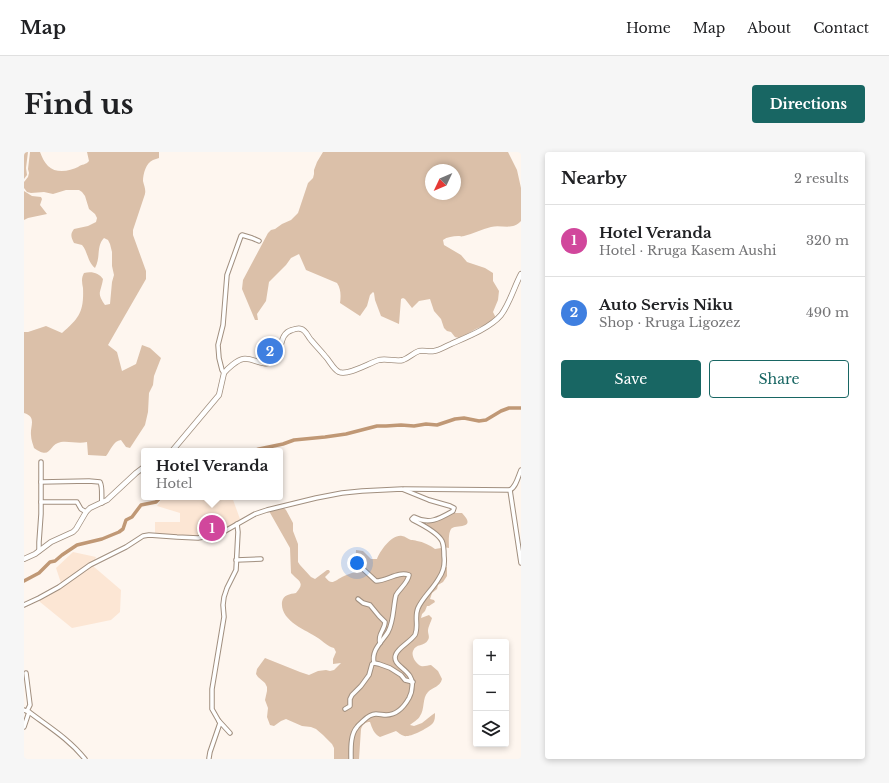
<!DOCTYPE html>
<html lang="en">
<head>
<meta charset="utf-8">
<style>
	body { margin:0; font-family:"Libre Baskerville",serif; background:#f6f6f6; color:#202124 }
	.controls { position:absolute; right:12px; bottom:12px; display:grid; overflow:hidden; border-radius:4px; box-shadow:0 2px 6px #0003 }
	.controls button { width:36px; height:36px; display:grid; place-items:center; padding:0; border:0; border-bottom:1px solid #e0e0e0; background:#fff; color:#202124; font:20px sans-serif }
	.compass { position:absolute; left:401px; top:12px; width:36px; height:36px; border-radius:50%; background:#fff; box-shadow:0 2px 6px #0003; rotate:226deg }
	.you { position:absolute; left:333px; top:411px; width:14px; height:14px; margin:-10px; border:3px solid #fff; border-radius:50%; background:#1a73e8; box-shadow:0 0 0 6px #1a73e833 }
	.badge { display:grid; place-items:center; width:26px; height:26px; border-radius:50%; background:#186663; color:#fff; font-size:13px; font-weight:700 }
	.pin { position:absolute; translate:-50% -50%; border:2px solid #fff; box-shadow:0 1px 4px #0006 }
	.popup { position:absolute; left:117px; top:296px; width:142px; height:52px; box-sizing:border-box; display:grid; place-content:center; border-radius:4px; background:#fff; filter:drop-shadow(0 1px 3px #0005); font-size:13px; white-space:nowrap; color:#757577 }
	.popup b { font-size:15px; color:#202124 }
	.popup::after { content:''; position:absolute; left:50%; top:100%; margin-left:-8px; border:8px solid transparent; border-top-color:#fff }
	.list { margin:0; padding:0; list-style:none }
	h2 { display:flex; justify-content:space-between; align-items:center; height:52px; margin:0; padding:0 16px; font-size:17px }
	h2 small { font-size:13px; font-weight:400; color:#757577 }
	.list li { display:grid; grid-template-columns:26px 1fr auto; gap:12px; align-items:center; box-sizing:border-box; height:72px; padding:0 16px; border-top:1px solid #e0e0e0 }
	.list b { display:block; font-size:15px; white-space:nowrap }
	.list p { margin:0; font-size:13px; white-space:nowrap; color:#757577 }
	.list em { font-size:13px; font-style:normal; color:#757577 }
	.actions { display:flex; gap:8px; padding:12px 16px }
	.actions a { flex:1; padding:9px 0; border:1px solid #186663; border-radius:4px; text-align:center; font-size:14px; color:#186663 }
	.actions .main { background:#186663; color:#fff }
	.icon { flex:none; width:22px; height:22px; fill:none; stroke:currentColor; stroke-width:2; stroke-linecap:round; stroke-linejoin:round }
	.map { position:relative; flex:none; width:497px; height:607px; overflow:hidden; border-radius:4px }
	header { display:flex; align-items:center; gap:24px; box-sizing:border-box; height:56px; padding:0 20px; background:#fff; border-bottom:1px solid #e0e0e0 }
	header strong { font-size:19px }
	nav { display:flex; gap:22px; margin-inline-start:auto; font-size:14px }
	.intro { display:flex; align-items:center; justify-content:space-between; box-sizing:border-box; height:96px; padding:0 24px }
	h1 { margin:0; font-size:28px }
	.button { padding:10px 18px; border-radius:4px; background:#186663; color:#fff; font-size:14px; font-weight:700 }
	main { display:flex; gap:24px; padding:0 24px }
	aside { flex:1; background:#fff; border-radius:4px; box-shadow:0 2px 6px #0003 }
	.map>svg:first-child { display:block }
</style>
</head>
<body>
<header>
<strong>Map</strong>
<nav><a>Home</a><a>Map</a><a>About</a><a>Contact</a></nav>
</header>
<div class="intro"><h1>Find us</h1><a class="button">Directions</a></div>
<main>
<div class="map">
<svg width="497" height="607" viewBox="0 0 497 607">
	<rect width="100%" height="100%" fill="#fef6ef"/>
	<g fill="#fce6d4">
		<path d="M139,345h69l8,22 -12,8 -12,6 -17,3h-19l-25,-3v-11h25v-9l-23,-7z"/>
		<path d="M49,400l23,5 -3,9 28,24 -1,22 -9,8 -39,8 -32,-26 -3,-5 24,-14 -5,-15z"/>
	</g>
	<g fill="#dbc0a9" fill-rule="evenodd">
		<path d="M0,0h4l-2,16 1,7 -3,4z"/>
		<path d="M6,0h10c2,5 4,10 8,14 8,8 22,5 30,1 4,-3 8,-2 11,-6l-2,-9h72v6c-2,1 -4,1 -6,2 -7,3 -10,14 -10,21 1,5 3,8 2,13l-12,36v5l13,36v8l-38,66 9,7 5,19 14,-7 6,-19 8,3 11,10 -7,18 -1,9 -4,8 -1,19 -3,13 -15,23 -4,-1 -5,-7c-8,1 -10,10 -15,16l-18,-1 -1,-13c-9,2 -17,-1 -26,0 -13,2 -9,19 -27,6 -1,-4 -3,-8 -3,-13 -1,-9 6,-18 -7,-22v-81h4l18,-6 16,7c17,-15 22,-21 21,-45 -1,-5 -2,-10 1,-15 8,-2 15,0 19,6 -2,14 -7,13 2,26l5,-1 2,-22 2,-7 -2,-9v-14l-2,-8 -2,-4 -4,-2c-8,8 -3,19 -9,30 -8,-7 -7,-16 -13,-23l-8,-2c-3,-6 -4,-9 0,-14l14,-3 8,-4 1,-4 -2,-4 -6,-5 -4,-13 -3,-4 -3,-2h-13l-13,4 -9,-2 -13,1 -4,-1 -3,-4v-6l4,-5 1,-4 -1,-4z"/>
		<path d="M299,0h185l9,18 4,18v33c-9,10 -20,3 -30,6 -9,2 -18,7 -27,9 -5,1 -2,0 -6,0 -5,0 -11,1 -15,4l1,5 17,10 6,7 18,6 8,5v8l6,10 -1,9 -5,12 3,6c-7,6 -14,8 -22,12 -5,3 -10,6 -15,8l-4,-1 -4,-5 -4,-1 -3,-3 -3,-9 -7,-8 -4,-12 -11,2 -7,7 -7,-9 -2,-1 -2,1 -2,25 -18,-8 -6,-16 -1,-7 -1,-1 -3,3 -3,11 -7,10 -20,-13c1,-7 1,-14 -3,-20l-31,-13 -7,-16 -8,4 -5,7 -17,17 -3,19 -9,13 1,6h-3l-13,-31 1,-9 25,-47 3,-3 4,-1 7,-5 9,-4 7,-7 10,-30 5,-5 1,-4v-4l3,-8zM407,18h24v24h-24z"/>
		<path d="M0,39l8,5 9,1 1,2 -2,6 7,9 -19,4 -4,2z"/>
		<path d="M259,355l3,3 7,13v8l5,13v18l2,3 11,12 4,2 12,-9h2l1,2 -5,5c7,9 9,4 17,0 4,-2 9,-4 13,-5l1,-22 7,1 8,8h6c3,-8 15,-25 25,-23 3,0 6,3 9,4 2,0 4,0 6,1 6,1 13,4 18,8l6,-1 2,11v9l4,-1v9l-4,6 -5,3 -1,4 -5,4 -2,6 4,1 1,2 -6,4h-2l-2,5 -3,3 -1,4 8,-3 3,3c-1,4 -4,9 -4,13 0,3 2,6 0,9 -4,7 -12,3 -15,11 -2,5 3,13 8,15 3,1 7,-1 10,-1l7,6 4,8c-2,8 -9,8 -14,13 -6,6 -3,17 -8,24 -2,4 -7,6 -10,9l4,1 8,-3 10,-8 3,-2c0,4 0,7 -2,10 -3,4 -20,13 -26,13 -4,1 -8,-3 -11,-5l-16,6c-6,-3 -8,-9 -10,-15 -5,0 -7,2 -9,7l-2,30h-25v-11l-2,-4 -9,-9 -7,-6 -5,-2 -9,-1 -16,-7 -5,2 -7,5 -4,-1 -3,-8 1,-9 -3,-8 2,-9v-4l-2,-4 -7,-6 -2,-3 1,-5 8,-11 35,14 9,3 9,-4 8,-1 4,1 4,-1 7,-7 -8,1v-5l3,-7 -2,-4c-7,-2 -10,-6 -16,-10 -12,-8 -38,-17 -36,-36 1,-7 8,-8 14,-9 10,-11 2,-12 -5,-20l-1,-25 -21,-37z"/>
		<path d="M429,361h9c16,17 -7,11 -11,16 -3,5 -2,13 -2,19l-6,-1v-5l-18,-16 2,-3 8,-1z"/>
	</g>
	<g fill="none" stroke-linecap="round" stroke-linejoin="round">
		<g stroke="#c09875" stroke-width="3.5">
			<path d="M229,299l6,-2 24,-5 11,-4 31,-3 21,-3 31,-8h9l15,-1 13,1 12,-2 11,1 18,-6 9,-1 15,3 7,-1 15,-9 8,-3h12"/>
			<path d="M0,429l15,-8 11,-11 5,-1 7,-6 15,-10 25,-6 17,-7 4,-3 3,-9 6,-3 9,-12 15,-3 5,-5"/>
		</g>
		<defs>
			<g id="street">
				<path d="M200,221l-2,-3 -3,-12 -1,-13 5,-20 4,-50 14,-39 1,-1 10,3 7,3"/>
				<path d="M17,330l48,-1 11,1c3,6 1,14 2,21"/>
				<path d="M380,337l106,1c6,-3 8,-13 11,-20"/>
				<path d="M486,338l11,73"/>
				<path d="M17,350h36l4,7 5,3"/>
				<path d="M15,399v-9l2,-28v-52"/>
				<path d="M212,408l25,-1"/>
				<path d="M339,417l13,12c11,0 22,-10 33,-6 -1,8 -9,13 -13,20 -3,12 -2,26 -8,37 -6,10 -17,18 -14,31l5,1 11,4 11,7 4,5 8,2"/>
				<path d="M334,447l5,4 7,2 9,11 6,6c0,8 -8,12 -5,21"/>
				<path d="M0,453l15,-7 20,-11 31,-22 36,-18 17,-11 6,-1 28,2 21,1 11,-2 16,-5 30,-17 12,-4 49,-12 26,-5 20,-2 40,-2 27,11 21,6 4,2 -1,3c-14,8 -24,14 -39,6l-2,2 1,1c8,4 25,13 29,21 2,4 2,10 2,15 1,8 0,15 -5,22 -6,11 -16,19 -21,30 -4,9 1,18 -3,27 -5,7 -16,12 -19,19 -6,13 19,15 16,33 0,4 -1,7 -3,11 -5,9 -13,17 -23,17 -3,0 -7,-1 -10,-1 -5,0 -9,3 -13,7 -2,2 -5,4 -6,6 -7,8 -6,22 -6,32"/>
				<path d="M2,521l4,32 -3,6"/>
				<path d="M321,557l5,-3v-7l2,-4 9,-9 8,-11 3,-11 2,-1"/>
				<path d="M0,558l5,2c20,15 40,27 56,47"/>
				<path d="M195,569l11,12"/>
				<path d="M0,575l5,-15"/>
				<path d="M185,606l1,-6 10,-29 -8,-14v-20l12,-72 -1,-12 1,-8 3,-9 9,-18 2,-38 -1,-8"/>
			</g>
			<g id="secondary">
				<path d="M148,299l47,-56 5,-22c3,-4 13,-13 19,-14 9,-2 20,8 29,3 12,-7 5,-28 20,-32 3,-1 7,-2 9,-1 5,1 7,8 10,11 5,6 10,11 14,16 5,5 8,13 14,16 9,4 30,-9 40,-12 8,-2 17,2 24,0 6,-2 10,-7 16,-9 5,-1 10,1 15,0 6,-1 12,-5 17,-7 16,-7 39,-16 50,-29 9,-12 13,-28 20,-41"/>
				<path d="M0,407l11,-5 16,-12 22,-10 3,-3 10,-17 4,-4 17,-8 29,-27 8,-6"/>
			</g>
		</defs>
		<use href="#street" stroke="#a18f7f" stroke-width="5.5"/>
		<use href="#secondary" stroke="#a18f7f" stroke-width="6"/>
		<use href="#street" stroke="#fff" stroke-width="3.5"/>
		<use href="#secondary" stroke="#fff" stroke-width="4.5"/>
	</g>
</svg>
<div class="controls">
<button>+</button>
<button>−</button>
<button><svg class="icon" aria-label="layers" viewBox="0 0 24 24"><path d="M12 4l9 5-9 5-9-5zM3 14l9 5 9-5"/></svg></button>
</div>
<svg class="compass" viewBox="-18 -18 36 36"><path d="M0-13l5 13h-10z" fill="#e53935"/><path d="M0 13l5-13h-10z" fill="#757577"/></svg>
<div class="you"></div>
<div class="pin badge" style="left:188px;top:376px;background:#d1479c">1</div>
<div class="popup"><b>Hotel Veranda</b>Hotel</div>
<div class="pin badge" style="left:246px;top:199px;background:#3f7fe0">2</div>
</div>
<aside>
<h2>Nearby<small>2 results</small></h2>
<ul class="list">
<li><span class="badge" style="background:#d1479c">1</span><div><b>Hotel Veranda</b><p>Hotel · Rruga Kasem Aushi</p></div><em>320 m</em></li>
<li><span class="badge" style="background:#3f7fe0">2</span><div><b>Auto Servis Niku</b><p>Shop · Rruga Ligozez</p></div><em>490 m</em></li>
</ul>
<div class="actions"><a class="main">Save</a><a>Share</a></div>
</aside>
</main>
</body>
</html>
